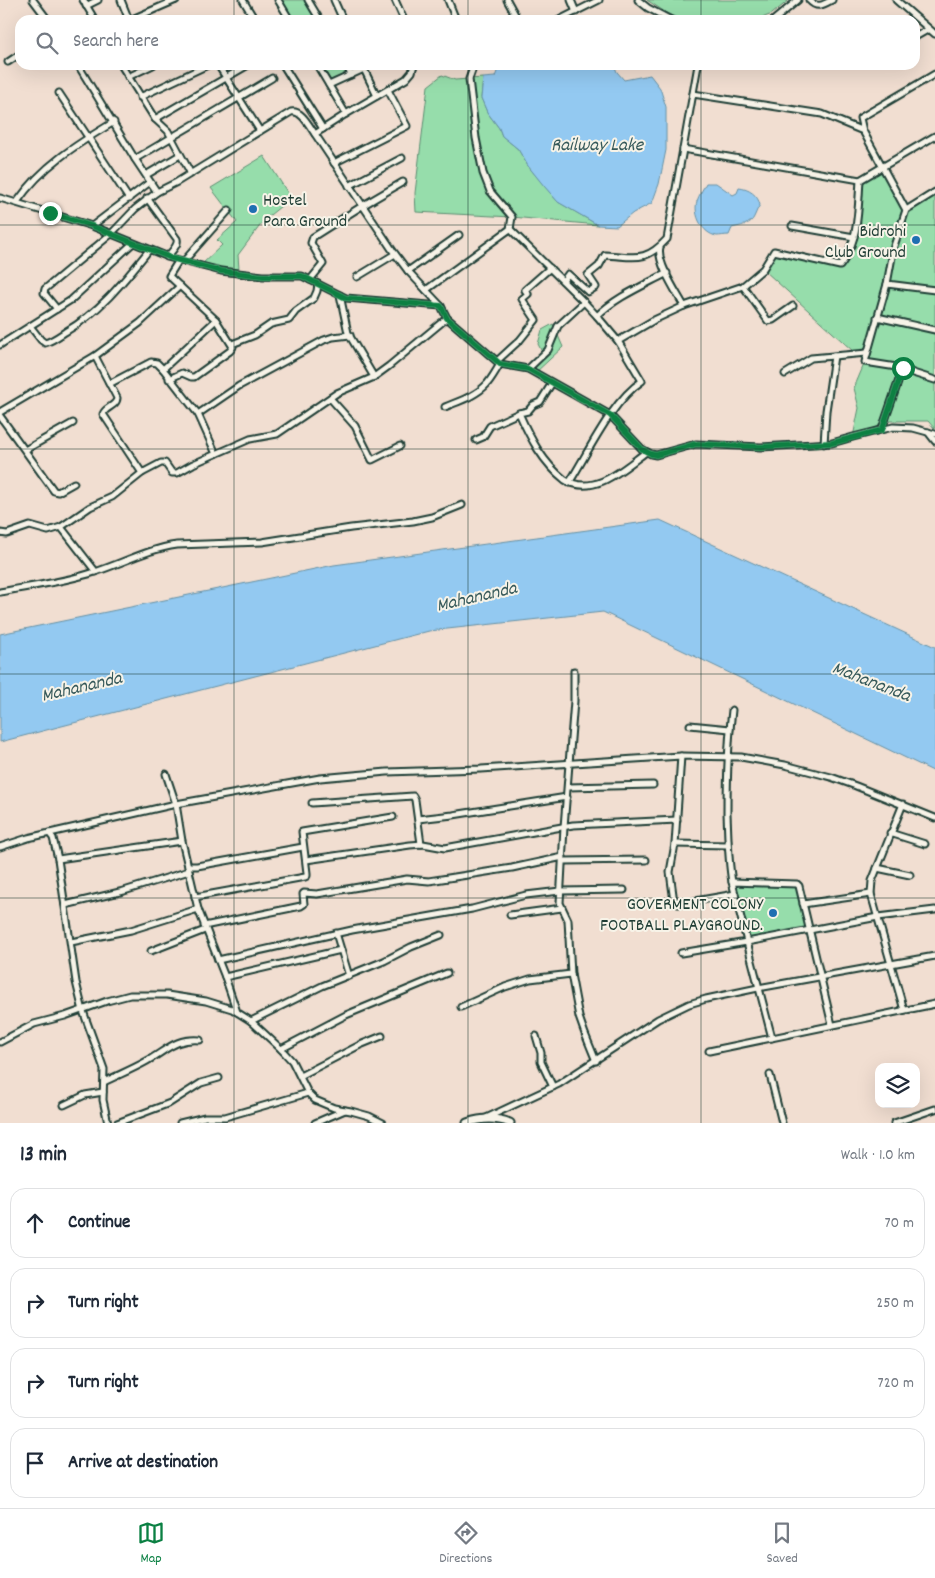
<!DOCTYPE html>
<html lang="en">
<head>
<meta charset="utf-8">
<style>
	body { margin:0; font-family:Dekko,sans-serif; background:#f2f2f3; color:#1f2937 }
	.controls { position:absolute; right:15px; bottom:15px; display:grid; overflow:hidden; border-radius:10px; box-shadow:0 5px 20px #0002 }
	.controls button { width:45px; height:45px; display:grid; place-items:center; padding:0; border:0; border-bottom:1px solid #e0e1e3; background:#fff; color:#1f2937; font:25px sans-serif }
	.stop { position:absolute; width:15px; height:15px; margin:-11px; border:4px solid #0b8043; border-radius:50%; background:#fff }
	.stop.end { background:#0b8043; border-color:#fff; box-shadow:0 1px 5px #0008 }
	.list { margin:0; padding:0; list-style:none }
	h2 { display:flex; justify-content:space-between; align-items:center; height:65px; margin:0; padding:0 20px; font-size:21px }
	h2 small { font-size:16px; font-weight:400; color:#747a83 }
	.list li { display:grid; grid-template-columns:32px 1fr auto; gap:15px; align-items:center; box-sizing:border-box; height:70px; margin:0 10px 10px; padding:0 10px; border:1px solid #e0e1e3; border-radius:15px }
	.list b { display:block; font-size:19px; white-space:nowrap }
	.list em { font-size:16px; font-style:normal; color:#747a83 }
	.icon { flex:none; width:28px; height:28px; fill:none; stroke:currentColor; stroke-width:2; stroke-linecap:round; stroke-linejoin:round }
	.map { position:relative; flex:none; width:935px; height:1123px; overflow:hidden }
	.search { position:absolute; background:#fff; box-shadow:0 5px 20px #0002; left:15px; right:15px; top:15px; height:55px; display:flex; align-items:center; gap:12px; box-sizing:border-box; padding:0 18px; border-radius:15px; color:#747a83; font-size:19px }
	.sheet { height:385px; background:#fff }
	nav { display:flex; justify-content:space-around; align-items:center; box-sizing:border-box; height:70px; border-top:1px solid #e0e1e3; background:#fff; font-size:14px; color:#747a83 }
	nav a { display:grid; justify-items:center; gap:2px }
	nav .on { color:#0b8043 }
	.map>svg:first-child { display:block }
</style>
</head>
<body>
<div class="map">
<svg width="935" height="1123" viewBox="0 0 935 1123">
	<rect width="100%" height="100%" fill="#f1ded1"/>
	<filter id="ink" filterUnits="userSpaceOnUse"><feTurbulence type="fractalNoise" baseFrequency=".02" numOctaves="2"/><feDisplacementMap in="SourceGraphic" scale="10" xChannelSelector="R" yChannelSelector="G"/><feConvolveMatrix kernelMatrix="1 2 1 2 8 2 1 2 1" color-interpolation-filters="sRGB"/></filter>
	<g filter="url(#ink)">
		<g fill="#96ddab" stroke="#5a8d70">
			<path d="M278,0h30l12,20h-30z"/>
			<path d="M647,0h142l-17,14 -15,6h-75l-14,-6z"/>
			<path d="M317,65h28l5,10 -21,10z"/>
			<path d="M442,75l13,5 28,-2 -2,20 6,14 12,16 3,8 16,13 10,17 30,36 40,23 -86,-8 -96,-5 -1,-19 13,-107z"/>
			<path d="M264,156l27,42 -26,21 -27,36 1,14 -39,-3 22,-21 -5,-5 20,-18 -26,-34z"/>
			<path d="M880,168l26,42 29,-16v235l-7,-8h-43l12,-37 -16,41 -28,12 6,-29 -5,-20 11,-26 -100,-91 9,-20 68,12 14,-33 4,-50z"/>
			<path d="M553,324l10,23 -28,26 -7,-4 14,-17 -4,-8 4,-14z"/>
			<path d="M734,883l63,4 11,43 -60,9z"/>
		</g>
		<g fill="#93c9f1" stroke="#6591a5">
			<path d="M502,65h112l3,7 7,8 26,-5 10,13 6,19v43l-7,34 -7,19 -19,10 -16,13 -19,-1 -40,-23 -14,-16 -16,-20 -10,-17 -16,-13 -3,-8 -12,-16 -6,-14 2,-20 12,-1 3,-8z"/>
			<path d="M706,183h10l17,12 4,-2 2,-5c10,1 19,7 21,17 -3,4 -4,8 -6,12 -3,8 -15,9 -22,11l-3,7c-4,0 -9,1 -12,1 -15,-2 -24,-22 -20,-35 2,-6 6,-12 9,-18z"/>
			<path d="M660,520l275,127v125l-332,-160 -174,19 -429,111v-108l334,-69z"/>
		</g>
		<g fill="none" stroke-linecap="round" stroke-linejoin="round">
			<defs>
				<g id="minor">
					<path d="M33,0l15,20"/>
					<path d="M83,0l12,20"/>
					<path d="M121,0l8,20"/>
					<path d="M243,0l12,20"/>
					<path d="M278,0l12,20"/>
					<path d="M308,0l12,20"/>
					<path d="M334,0l9,20"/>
					<path d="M395,0l9,20"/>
					<path d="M448,0l8,20"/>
					<path d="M507,0l11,20"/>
					<path d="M571,0l5,12"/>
					<path d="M638,0l10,8 23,12"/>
					<path d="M809,0c8,9 14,5 23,0"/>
					<path d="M896,0l39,34"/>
					<path d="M86,6l12,-6"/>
					<path d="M130,20l46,-20"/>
					<path d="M246,20l7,-4"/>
					<path d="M559,20l40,-20"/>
					<path d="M774,20l24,-20"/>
					<path d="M915,37l14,-8"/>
					<path d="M8,62l12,-8"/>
					<path d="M121,65l34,54 13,12 23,43"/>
					<path d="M218,65l42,66"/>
					<path d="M283,65l40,64"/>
					<path d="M317,65l29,49 -31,20 78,117 15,20 33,35"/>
					<path d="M346,65l5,10"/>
					<path d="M362,65l15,31"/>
					<path d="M128,77l25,-12"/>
					<path d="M329,85l35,-16"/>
					<path d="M59,93l70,106"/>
					<path d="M693,94l129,20 41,17 43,79 -12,36 -7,38 48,6"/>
					<path d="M140,97l68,-32"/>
					<path d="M346,114l60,-35 6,-7 2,-7"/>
					<path d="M155,119l93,-54"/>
					<path d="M863,131l-3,-13 75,-44"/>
					<path d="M683,149l177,31 75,-44"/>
					<path d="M135,159l137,-81"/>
					<path d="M334,163l73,-37 -19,-36"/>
					<path d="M146,175l34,-20"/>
					<path d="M349,186l53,-28"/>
					<path d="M157,192l20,-10 114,-70c11,-2 18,14 24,22"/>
					<path d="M0,198l92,28 79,32 50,13 42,5h39l44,22 95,8 6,12 53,46 28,5 82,46 32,34 9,5 5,1 40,-11 65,3 71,-4 21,-6 40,-10 20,1 22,6"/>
					<path d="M147,198l30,41c2,6 -6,13 -10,18"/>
					<path d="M17,202c25,-36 60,-58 97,-80"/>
					<path d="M906,210l29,-18"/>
					<path d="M92,226l58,-44"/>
					<path d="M792,226l62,11"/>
					<path d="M510,229l74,73 13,14 21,25 24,40c-30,20 -53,70 -73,102"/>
					<path d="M660,247c-4,15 17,46 24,59"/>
					<path d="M184,261l45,-51"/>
					<path d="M408,271l51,-36"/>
					<path d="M357,277l38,-23"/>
					<path d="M310,280l13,-16 -12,-21 2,-6 49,-31 41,-24"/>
					<path d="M563,281l5,-7 20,18 8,-5 -8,-12 11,-9 6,-11c29,1 39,9 62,-16l31,-174"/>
					<path d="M743,286l25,35 5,-1 20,-14"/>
					<path d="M426,290l84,-61 2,-12 -22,-26 -7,-18 -7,-35 -7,-59 5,-14"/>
					<path d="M340,295l8,38 26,44"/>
					<path d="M57,309l-13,-16 1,-4 66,-55 24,-25 22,-17 -22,-33 -57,-94"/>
					<path d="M597,316c19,-19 46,-30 70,-43"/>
					<path d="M877,317l58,13"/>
					<path d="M30,326l11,14 4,3c7,-2 14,-7 20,-11 35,-20 59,-51 84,-82"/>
					<path d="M618,341l36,-21 30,-14 59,-20 20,-17 11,-18 66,15c19,-24 18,-57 20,-86"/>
					<path d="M232,344l23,-9 16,-11 18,-4 7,-9 18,-13 3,-7 1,-7"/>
					<path d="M0,345l71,-45 62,-57"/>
					<path d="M95,356l22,42c0,8 -12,9 -14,16l39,59"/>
					<path d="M497,361l23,-21 16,-20 -14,-21 6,-5 -3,-4 25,-22"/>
					<path d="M903,368l10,5 22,7"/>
					<path d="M528,369l20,-19 10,-24 26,-24"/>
					<path d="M785,374l26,-16 56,-5"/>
					<path d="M169,379l13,-6 9,4h3l36,-26 3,-4 -17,-27 -47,-44 10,-16"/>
					<path d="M552,383l-12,19 -7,3 -5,6 -9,2c11,25 24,50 46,67 30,17 59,-12 81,-28"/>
					<path d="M109,384l42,-22 6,1 6,6"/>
					<path d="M330,398l25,28 17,34 28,-14"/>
					<path d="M445,407c14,-6 31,-11 42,-23 5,-6 9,-13 13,-20"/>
					<path d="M0,412l95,-56 45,-33 40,-37"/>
					<path d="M198,414l41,-28 85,-46 9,-3 17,-2"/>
					<path d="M0,416l54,75 4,1 16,-9"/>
					<path d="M882,429l21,-61 -38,-6 22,-78"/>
					<path d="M928,432l7,9"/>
					<path d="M476,440l7,-3 7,-11 29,-13"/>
					<path d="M824,444l2,-33 8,-55"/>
					<path d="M25,450l48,-27"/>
					<path d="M216,454l-18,-40 -35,-45 53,-49"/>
					<path d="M61,527l35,45"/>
					<path d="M0,533l7,1 23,-8 18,5 13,-4 29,-20 22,-10 30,-24 19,-10h4l7,10h5l16,-9 57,-25 27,-5 60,-41 37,-16 15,-11 58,-48"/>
					<path d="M0,592c32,-6 65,-10 95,-20 28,-9 53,-23 82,-27l85,-3 89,-14 62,-7 19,-4 30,-12"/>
					<path d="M574,671v30l-10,126 -4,76 8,17 3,54 8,43 6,17 11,27"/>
					<path d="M732,710c-4,34 -5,69 -5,103 1,23 1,46 5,69"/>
					<path d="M690,725l40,4"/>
					<path d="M681,756l-6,88 -5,28 4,30 4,2 57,-10"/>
					<path d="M166,774l10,30 6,37 16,68 27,68 12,35"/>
					<path d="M568,787l85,-2"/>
					<path d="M312,803l101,-7 2,4 6,44"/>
					<path d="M903,804l-31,77 -1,13 33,116"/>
					<path d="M418,819l35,-4 114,-18"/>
					<path d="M49,833l4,5 5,21 18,123 7,29 21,58 -1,31 5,23"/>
					<path d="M890,833l35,11"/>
					<path d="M675,844l53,1"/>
					<path d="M0,847l28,-9 148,-34 144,-26 67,-6 94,-3 200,-13 60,1 44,8 46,12 25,9 79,32"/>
					<path d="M58,859l124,-18"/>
					<path d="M306,860l104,-15 13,-1 22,4 128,-23 104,-5"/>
					<path d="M563,861l83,-1"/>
					<path d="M188,866h9l106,-19"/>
					<path d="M877,868l33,7"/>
					<path d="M195,897l110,-20 2,-1v-3l-5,-41 91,-15"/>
					<path d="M803,904l68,-10"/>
					<path d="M65,905l59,-14 65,-20"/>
					<path d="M510,915l52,-7"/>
					<path d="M204,926l97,-20 3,-2 -1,-10 1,-1 13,1 90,-15 22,2 83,-13 51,-11"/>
					<path d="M336,933l13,43"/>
					<path d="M71,942l60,-12 67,-21"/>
					<path d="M151,951l54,-21"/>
					<path d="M681,953l66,-11 -15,-60 65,2 2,2 33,139"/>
					<path d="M218,960l134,-30 120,-21 54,-14 34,-4 64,-1"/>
					<path d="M225,977l116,-27"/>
					<path d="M461,1007l44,-20 25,-8 41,-5"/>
					<path d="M251,1021l71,-35 62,-25 27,-14 30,-12"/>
					<path d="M536,1036l5,17v9l12,25"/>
					<path d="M772,1038l-25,-96 131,-25 57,-7"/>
					<path d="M0,1042l34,-18 31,-8 42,-15 23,-6h37l39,6 26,8 19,12 30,28 11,12 16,32 7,7 19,8 17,3 18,5 14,7"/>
					<path d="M281,1049l65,-34 101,-42"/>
					<path d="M709,1051l226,-47"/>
					<path d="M770,1075l12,48"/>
					<path d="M300,1076l60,-31 22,-9"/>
					<path d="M104,1082c14,-7 29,-13 43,-21 20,-11 28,-23 53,-21"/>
					<path d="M64,1105l21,-10 18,-3"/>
					<path d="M486,1118l73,-34 99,-65 31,-15 17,-5 52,-11 177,-32"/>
					<path d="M117,1123l53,-20 31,-20 18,-5"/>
					<path d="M180,1123l25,-6h20l83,-24"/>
					<path d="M315,1123l30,-13"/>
					<path d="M894,1123l41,-14"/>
				</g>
				<path id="secondary" d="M467,1123c15,-5 28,-6 43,0"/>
			</defs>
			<use href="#minor" stroke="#1f3d34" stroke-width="9"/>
			<use href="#secondary" stroke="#1f3d34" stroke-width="11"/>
			<use href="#minor" stroke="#f7f3e8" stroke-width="5"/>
			<use href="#secondary" stroke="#f7f3e8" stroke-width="7"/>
		</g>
	</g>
	<g fill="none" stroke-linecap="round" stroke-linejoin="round" filter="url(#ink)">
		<path stroke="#0b8043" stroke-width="6" d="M50,213l42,13 79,32 50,13 42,5h39l44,22 95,8 6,12 53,46 28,5 82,46 32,34 9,5 5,1 40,-11 65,3 71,-4 50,-13 21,-62"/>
	</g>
	<path fill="none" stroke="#1f3d34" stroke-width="1" stroke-opacity="0.55" d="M234,0v20M468,0v20M701,0v20M234,65v1058M468,65v1058M701,65v1058M0,225h935M0,449h935M0,674h935M0,898h935"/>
	<g fill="#1f6fb2" stroke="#f7f3e8" stroke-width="2">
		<circle cx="253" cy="209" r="5"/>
		<circle cx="916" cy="240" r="5"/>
		<circle cx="773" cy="913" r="5"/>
	</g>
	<g text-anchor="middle" stroke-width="4" stroke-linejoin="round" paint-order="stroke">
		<g font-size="18" fill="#1f3d34" stroke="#f7f3e8" text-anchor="end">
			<text x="263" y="205" text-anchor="start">Hostel<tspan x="263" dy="21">Para Ground</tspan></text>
			<text x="906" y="236">Bidrohi<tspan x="906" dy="21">Club Ground</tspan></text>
			<text x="763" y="909">GOVERMENT COLONY<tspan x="763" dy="21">FOOTBALL PLAYGROUND.</tspan></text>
		</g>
		<g font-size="19" font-style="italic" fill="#36595a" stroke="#f7f3e8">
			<text x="597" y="150">Railway Lake</text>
			<text transform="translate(476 595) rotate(-13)" y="7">Mahananda</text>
			<text transform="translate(872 680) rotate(21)" y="7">Mahananda</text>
			<text transform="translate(81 685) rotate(-13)" y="7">Mahananda</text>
		</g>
	</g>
</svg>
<div class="controls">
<button><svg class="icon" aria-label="layers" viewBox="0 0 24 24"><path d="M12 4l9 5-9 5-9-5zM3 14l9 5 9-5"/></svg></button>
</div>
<div class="stop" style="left:903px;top:368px"></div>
<div class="stop end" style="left:50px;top:213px"></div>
<div class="search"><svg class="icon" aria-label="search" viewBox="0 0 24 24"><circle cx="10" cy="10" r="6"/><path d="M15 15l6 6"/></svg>Search here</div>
</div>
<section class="sheet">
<h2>13 min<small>Walk · 1.0 km</small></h2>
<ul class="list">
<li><svg class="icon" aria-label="ahead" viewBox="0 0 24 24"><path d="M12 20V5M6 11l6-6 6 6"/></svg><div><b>Continue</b></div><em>70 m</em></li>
<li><svg class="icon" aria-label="right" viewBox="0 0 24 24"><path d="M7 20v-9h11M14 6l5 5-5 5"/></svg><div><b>Turn right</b></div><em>250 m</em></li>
<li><svg class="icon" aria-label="right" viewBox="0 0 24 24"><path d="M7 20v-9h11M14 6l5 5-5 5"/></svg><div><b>Turn right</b></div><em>720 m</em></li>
<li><svg class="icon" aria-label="arrive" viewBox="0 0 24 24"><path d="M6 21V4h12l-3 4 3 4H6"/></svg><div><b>Arrive at destination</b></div></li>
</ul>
</section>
<nav>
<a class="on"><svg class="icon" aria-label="map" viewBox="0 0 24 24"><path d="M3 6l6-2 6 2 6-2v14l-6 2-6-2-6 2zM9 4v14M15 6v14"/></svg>Map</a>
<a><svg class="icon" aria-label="directions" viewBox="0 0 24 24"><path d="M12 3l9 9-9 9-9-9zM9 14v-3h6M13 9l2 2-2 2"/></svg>Directions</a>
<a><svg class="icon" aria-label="saved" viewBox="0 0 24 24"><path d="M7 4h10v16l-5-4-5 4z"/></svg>Saved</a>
</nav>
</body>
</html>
